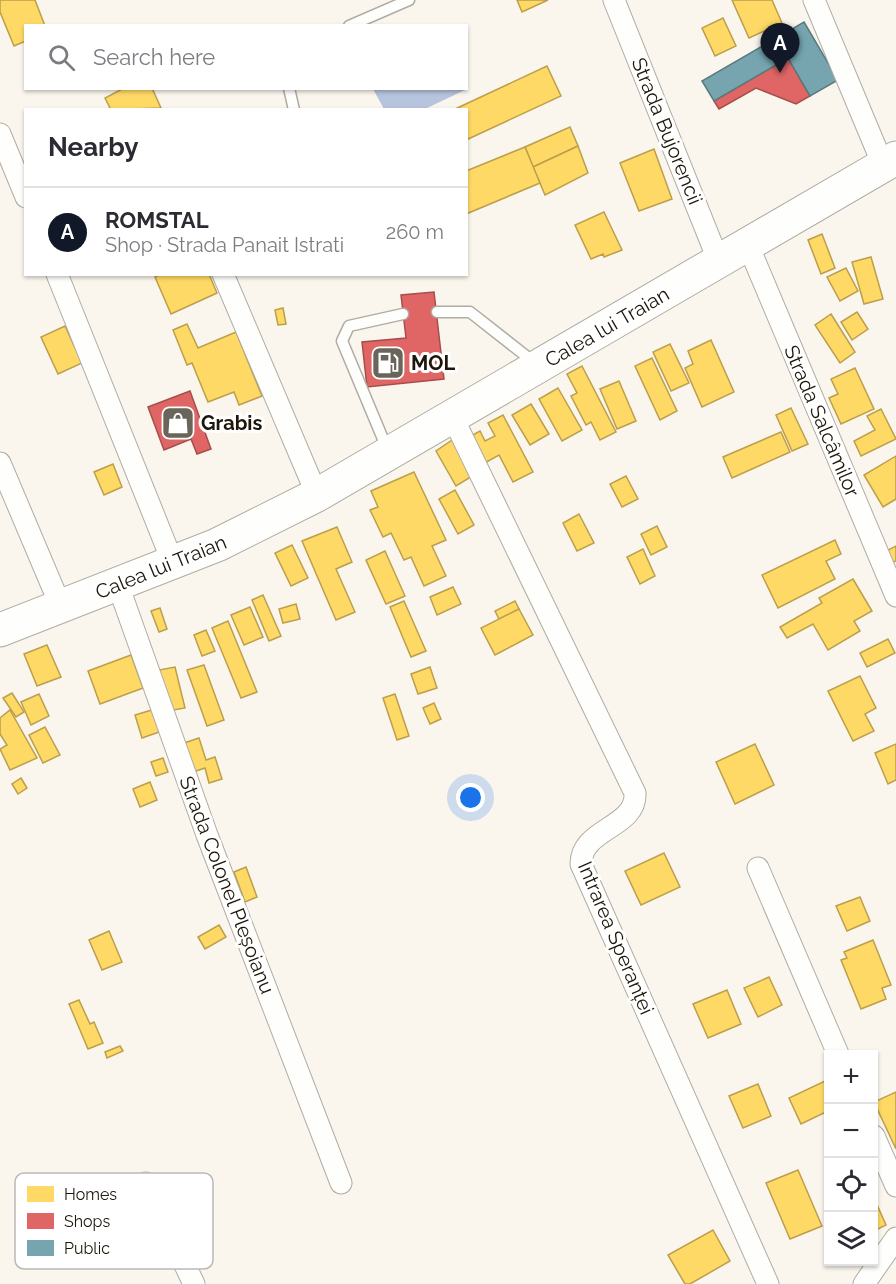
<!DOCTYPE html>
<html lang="en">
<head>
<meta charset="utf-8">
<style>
	body { margin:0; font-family:Raleway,sans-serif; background:#f2f2f3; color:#2b2b33 }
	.controls { position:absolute; right:18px; bottom:18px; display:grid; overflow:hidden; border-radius:0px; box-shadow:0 2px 4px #0004 }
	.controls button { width:54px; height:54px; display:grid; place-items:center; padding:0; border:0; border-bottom:2px solid #e1e1e2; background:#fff; color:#2b2b33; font:30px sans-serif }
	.you { position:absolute; left:471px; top:798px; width:21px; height:21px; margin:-15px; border:4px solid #fff; border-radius:50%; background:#1a73e8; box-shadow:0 0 0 9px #1a73e833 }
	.badge { display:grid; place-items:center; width:39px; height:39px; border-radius:50%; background:#111827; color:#fff; font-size:20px; font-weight:700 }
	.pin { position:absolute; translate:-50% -50px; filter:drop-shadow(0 2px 3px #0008) }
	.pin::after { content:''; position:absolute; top:32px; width:21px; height:18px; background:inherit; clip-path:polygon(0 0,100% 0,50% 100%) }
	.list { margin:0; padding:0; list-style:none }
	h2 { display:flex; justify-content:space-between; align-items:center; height:78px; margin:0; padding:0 24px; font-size:26px }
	h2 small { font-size:20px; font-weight:400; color:#7c7c81 }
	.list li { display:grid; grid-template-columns:39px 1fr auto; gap:18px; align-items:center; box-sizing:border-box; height:90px; padding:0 24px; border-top:2px solid #e1e1e2 }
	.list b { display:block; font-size:22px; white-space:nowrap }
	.list p { margin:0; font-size:20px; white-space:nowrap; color:#7c7c81 }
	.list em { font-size:20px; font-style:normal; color:#7c7c81 }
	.icon { flex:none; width:33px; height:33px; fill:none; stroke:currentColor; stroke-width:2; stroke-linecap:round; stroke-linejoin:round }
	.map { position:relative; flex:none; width:896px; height:1284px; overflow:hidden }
	.search { position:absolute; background:#fff; box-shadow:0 2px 4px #0004; left:24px; top:24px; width:444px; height:66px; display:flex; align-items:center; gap:15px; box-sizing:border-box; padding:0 21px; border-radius:0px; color:#7c7c81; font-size:22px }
	.panel { position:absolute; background:#fff; box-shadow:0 2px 4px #0004; left:24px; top:108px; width:444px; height:168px; border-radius:0px }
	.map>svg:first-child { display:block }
</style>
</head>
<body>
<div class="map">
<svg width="896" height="1284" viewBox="0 0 896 1284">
	<rect width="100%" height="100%" fill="#faf6ee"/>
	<path fill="#b7c4dd" d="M467,87v2l-42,20h-41l-11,-20z"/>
	<g fill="#ffd966" stroke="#bb9f4b" stroke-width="1.5">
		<path d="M0,0h35l10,26h-19v15l-12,5 -14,-34z"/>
		<path d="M517,0h31l-26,12z"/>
		<path d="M732,0h40l10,23 -33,15z"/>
		<path d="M723,18l13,28 -21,10 -13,-28z"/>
		<path d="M547,66l14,30 -95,44v-30h-13z"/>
		<path d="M124,88h28l9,20 -55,2 4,-2 -5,-10z"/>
		<path d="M570,127l8,19 -45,21 -8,-20z"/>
		<path d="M578,146l10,27 -43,22 -12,-28z"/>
		<path d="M525,147l15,36 -74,31v-43z"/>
		<path d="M654,149l18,50 -33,12 -19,-48z"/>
		<path d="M604,212l18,38 -18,7 -1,-3 -12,5 -16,-34z"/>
		<path d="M822,234l13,34 -14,6 -13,-34z"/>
		<path d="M871,257l12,42 -19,5 -12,-42z"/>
		<path d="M846,268l12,23 -18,10 -13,-24z"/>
		<path d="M160,274h49l8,19 -46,21 -16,-37z"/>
		<path d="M283,308l3,16 -8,1 -3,-15z"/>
		<path d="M857,312l11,17 -16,11 -11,-18z"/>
		<path d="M831,314l24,38 -15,11 -25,-38z"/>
		<path d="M187,324l11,24 38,-16 26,64 -23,9 -5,-13 -26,10 -16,-39 -5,2 -14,-35z"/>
		<path d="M65,326l17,37 -24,11 -17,-37z"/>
		<path d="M711,340l23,52 -32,15 -17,-39 8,-4 -5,-13z"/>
		<path d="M670,344l19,39 -18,8 -18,-39z"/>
		<path d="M652,358l25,53 -17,9 -25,-54z"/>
		<path d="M582,366l34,66 -16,8 -9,-18 -5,3 -15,-29 6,-3 -10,-19z"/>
		<path d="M855,368l19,41 -33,15 -12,-26 9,-4 -7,-15z"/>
		<path d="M619,381l17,40 -19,8 -17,-40z"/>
		<path d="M558,388l24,42 -20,11 -23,-42z"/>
		<path d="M531,404l18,30 -19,11 -18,-30z"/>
		<path d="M791,408l17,36 -16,7 -16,-36z"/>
		<path d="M881,409l15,30 -35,17 -7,-15 21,-11 -8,-14z"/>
		<path d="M503,415l30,57 -20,10 -14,-27 -16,9 -14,-27 11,-6 5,10 10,-5 -7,-13z"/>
		<path d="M781,432l9,20 -58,26 -9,-21z"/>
		<path d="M455,438l19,37 -18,11 -20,-35z"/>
		<path d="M896,456v43l-13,8 -19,-32z"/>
		<path d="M113,464l9,23 -18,8 -10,-23z"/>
		<path d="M414,472l32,68 -14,6 14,30 -22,10 -13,-29 -7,3 -13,-27 -8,4 -13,-27 8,-3 -7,-16z"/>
		<path d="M626,476l12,23 -16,8 -12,-23z"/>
		<path d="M455,490l19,35 -16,9 -19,-35z"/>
		<path d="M579,514l15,29 -17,8 -14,-28z"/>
		<path d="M657,526l10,21 -16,8 -10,-21z"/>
		<path d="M337,527l15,35 -16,7 19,43 -19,8 -34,-79z"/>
		<path d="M835,540l6,14 -15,7 9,18 -57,29 -16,-33z"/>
		<path d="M292,545l16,33 -17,8 -16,-33z"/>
		<path d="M896,546v15l-5,2 -5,-12z"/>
		<path d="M643,549l12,27 -15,8 -13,-27z"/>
		<path d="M385,551l20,45 -19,8 -20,-44z"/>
		<path d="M853,579l19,32 -18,10 6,10 -32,19 -15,-26 -26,14 -7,-11 42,-24 -3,-5z"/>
		<path d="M453,587l8,17 -24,11 -7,-18z"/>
		<path d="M263,595l18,41 -12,5 -17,-41z"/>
		<path d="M404,601l22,50 -15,6 -21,-50z"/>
		<path d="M515,601l4,8 -20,10 -4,-8z"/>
		<path d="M296,604l4,15 -17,4 -4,-14z"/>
		<path d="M250,607l13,30 -19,8 -13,-30z"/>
		<path d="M160,608l7,21 -8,3 -8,-21z"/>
		<path d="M519,609l14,26 -38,20 -14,-27z"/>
		<path d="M228,621l29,71 -16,6 -29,-70z"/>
		<path d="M206,630l9,21 -13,5 -8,-21z"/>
		<path d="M888,639l7,14 -28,14 -7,-14z"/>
		<path d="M47,645l14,32 -24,9 -13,-32z"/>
		<path d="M131,655l12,33 -43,16 -12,-33z"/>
		<path d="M204,665l20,55 -17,6 -20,-56z"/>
		<path d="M175,667l10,41 -17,3 -9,-41z"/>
		<path d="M430,667l7,21 -19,6 -7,-20z"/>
		<path d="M860,676l16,32 -11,6 9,17 -21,10 -25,-50z"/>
		<path d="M12,693l12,19 -8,5 -13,-19z"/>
		<path d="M39,694l10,22 -18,9 -10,-23z"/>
		<path d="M395,694l14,42 -12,4 -14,-42z"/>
		<path d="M434,703l7,16 -11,5 -7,-16z"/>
		<path d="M155,709l7,22 -20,7 -7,-23z"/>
		<path d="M10,710l27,48 -27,12 -10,-21 7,-4 -7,-11v-16z"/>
		<path d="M45,727l15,28 -17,8 -14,-28z"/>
		<path d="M199,738l7,22 9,-3 7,22 -13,4 -4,-15 -12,4 -9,-29z"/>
		<path d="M755,744l19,41 -39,19 -19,-42z"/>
		<path d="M896,744v36l-8,4 -13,-31z"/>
		<path d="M163,758l5,14 -12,4 -5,-14z"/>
		<path d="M21,778l6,10 -9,6 -6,-10z"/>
		<path d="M150,782l7,18 -17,7 -7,-18z"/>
		<path d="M664,853l16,34 -39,18 -16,-34z"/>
		<path d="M246,867l11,30 -12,5 -11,-30z"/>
		<path d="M860,897l10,24 -23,10 -11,-25z"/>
		<path d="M219,925l7,12 -21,12 -7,-12z"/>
		<path d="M109,931l13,31 -20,8 -13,-30z"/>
		<path d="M873,940l18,45 -9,3 4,11 -25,10 -20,-49 6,-2 -3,-6z"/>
		<path d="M769,977l13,28 -24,12 -14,-29z"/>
		<path d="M727,990l14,34 -33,14 -15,-34z"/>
		<path d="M79,1000l11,24 4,-2 9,21 -15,6 -19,-45z"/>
		<path d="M120,1046l3,5 -16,7 -2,-6z"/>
		<path d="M825,1081l3,8v22l-27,13 -12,-26z"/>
		<path d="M758,1084l13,32 -28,12 -14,-32z"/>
		<path d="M896,1092v57l-22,-47z"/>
		<path d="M798,1170l24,56 -32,13 -24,-56z"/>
		<path d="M874,1198l12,27 -12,6z"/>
		<path d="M713,1230l17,31 -40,23h-5l-17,-29z"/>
	</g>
	<g fill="#e06666" stroke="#a64e4b" stroke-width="1.5">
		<path d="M788,58l22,38 -14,8 -40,-16 -37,21 -5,-8z"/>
		<path d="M434,292l10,87 -77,8 -5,-45 44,-4 -5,-43z"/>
		<path d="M190,391l21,58 -14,5 -6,-15 -27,11 -16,-43z"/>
	</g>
	<path fill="#76a5af" stroke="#5b7a7e" stroke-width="1.5" d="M804,22l34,58 -28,16 -22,-38 -74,43 -12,-20z"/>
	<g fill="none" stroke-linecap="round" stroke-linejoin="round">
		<defs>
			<g id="lane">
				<path d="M349,26l60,-26"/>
				<path d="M289,88l5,22"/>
				<path d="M437,312h33l65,51"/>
				<path d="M388,451l-46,-110 7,-15 54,-12"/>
			</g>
			<g id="street">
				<path d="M614,0l105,262"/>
				<path d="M814,0l69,165"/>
				<path d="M0,134l26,63"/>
				<path d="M748,245l148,351"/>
				<path d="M57,274l116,289"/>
				<path d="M223,274l94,221"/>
				<path d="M453,418l182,375c2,35 -54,35 -54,71l187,420"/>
				<path d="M0,463l61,144"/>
				<path d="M118,585l89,250 134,348"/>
				<path d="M758,868l80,186"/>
				<path d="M874,1136l22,50"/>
				<path d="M146,1183l48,101"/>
				<path d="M864,1284l32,-46"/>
			</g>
			<path id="highway" d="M0,630l217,-85 100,-50 579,-337"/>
		</defs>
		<use href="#lane" stroke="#b0aca3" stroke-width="13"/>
		<use href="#street" stroke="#b0aca3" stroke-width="23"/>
		<use href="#highway" stroke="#b0aca3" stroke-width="35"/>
		<use href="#lane" stroke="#fefefc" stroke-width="10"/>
		<use href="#street" stroke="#fefefc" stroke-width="21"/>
		<use href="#highway" stroke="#fefefc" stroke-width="33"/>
	</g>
	<defs>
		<symbol id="fuel-square" viewBox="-11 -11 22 22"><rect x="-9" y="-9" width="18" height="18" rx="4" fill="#6a655a" stroke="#fff"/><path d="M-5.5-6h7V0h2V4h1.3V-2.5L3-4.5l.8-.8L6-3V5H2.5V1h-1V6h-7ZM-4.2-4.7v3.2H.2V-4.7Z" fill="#fff"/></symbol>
		<symbol id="shop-square" viewBox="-11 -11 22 22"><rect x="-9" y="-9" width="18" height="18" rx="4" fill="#6a655a" stroke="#fff"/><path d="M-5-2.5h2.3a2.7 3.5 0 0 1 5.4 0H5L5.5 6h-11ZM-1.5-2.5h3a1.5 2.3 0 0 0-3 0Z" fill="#fff"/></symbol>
	</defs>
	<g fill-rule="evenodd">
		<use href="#fuel-square" x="369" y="344" width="38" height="38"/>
		<use href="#shop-square" x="159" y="404" width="38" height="38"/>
	</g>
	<g text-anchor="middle" stroke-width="6" stroke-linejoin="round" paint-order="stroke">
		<g font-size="20" fill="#1d170b" stroke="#fff">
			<text transform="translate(667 131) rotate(68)" y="7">Strada Bujorencii</text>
			<text transform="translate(607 327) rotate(-30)" y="7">Calea lui Traian</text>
			<text transform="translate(822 421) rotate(67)" y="7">Strada Salcâmilor</text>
			<text transform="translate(161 567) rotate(-22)" y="7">Calea lui Traian</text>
			<text transform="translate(227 885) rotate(69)" y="7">Strada Colonel Pleșoianu</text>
			<text transform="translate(616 938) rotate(67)" y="7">Intrarea Speranței</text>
		</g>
		<g font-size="20" font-weight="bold" fill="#1d170b" stroke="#fff" text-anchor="start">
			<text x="411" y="370">MOL</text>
			<text x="201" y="430">Grabis</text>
		</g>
	</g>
	<rect x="15" y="1173" width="198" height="96" rx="9" fill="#fff" stroke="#bbb9b6" stroke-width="1.5"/>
	<rect x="27" y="1186" width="27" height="16" fill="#ffd966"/>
	<rect x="27" y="1213" width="27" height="16" fill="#e06666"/>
	<rect x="27" y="1240" width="27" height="16" fill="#76a5af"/>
	<g font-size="16" fill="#1d170b">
		<text x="64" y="1200">Homes</text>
		<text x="64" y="1227">Shops</text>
		<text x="64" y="1254">Public</text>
	</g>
</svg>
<div class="controls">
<button>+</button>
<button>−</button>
<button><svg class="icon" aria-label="locate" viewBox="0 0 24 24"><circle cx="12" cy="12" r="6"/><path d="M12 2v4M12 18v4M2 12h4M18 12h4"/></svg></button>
<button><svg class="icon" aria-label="layers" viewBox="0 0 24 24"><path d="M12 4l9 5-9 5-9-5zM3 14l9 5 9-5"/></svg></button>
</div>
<div class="you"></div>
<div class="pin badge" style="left:780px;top:73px">A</div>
<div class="search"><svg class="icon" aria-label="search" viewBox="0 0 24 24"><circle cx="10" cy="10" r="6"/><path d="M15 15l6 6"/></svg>Search here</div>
<section class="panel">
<h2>Nearby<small></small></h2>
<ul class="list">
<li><span class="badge">A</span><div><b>ROMSTAL</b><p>Shop · Strada Panait Istrati</p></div><em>260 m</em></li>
</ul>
</section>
</div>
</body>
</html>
